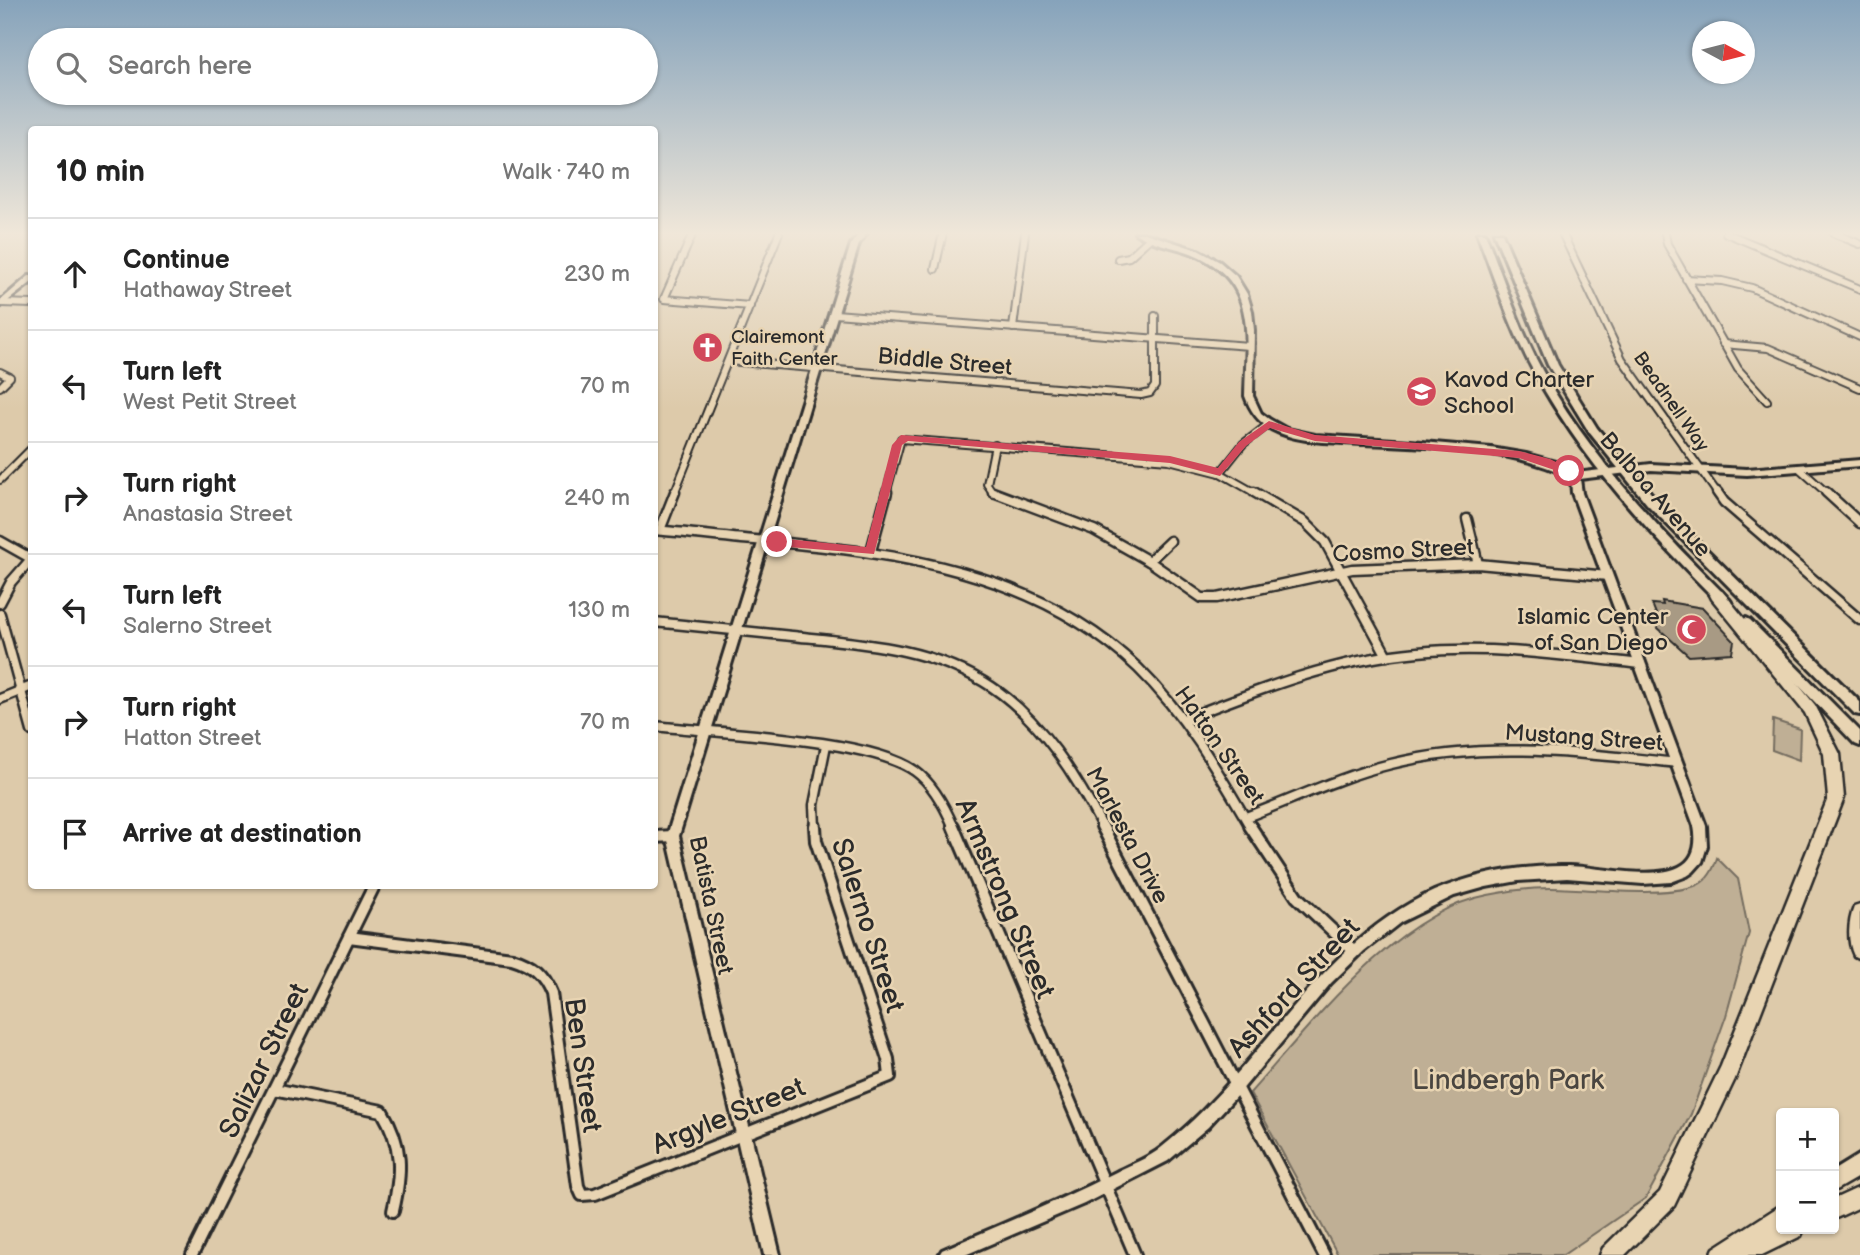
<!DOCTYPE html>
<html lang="en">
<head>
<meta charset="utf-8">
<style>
	body { margin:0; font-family:"Balsamiq Sans",sans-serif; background:#f2f2f2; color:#222 }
	.controls { position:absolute; right:21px; bottom:21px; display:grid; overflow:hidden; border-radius:7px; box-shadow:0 2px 5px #0004 }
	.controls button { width:63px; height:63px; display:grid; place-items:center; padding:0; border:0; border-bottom:2px solid #e0e0e0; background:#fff; color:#222; font:35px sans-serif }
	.compass { position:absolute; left:1692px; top:21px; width:63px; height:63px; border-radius:50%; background:#fff; box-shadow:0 2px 5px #0004; rotate:97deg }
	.stop { position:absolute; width:21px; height:21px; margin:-16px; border:5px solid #d1495b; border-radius:50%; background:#fff }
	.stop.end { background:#d1495b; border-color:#fff; box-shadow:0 2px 7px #0008 }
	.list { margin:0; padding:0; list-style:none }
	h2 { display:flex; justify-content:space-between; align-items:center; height:91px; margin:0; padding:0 28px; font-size:30px }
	h2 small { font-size:23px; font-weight:400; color:#767676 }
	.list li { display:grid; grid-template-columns:46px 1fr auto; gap:21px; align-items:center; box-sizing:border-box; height:112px; padding:0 28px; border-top:2px solid #e0e0e0 }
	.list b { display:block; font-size:26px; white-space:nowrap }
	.list p { margin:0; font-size:23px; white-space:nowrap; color:#767676 }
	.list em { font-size:23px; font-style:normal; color:#767676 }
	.icon { flex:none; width:38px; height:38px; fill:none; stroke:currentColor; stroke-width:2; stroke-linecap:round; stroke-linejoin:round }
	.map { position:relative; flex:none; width:1860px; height:1255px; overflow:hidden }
	.search { position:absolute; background:#fff; box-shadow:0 2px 5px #0004; left:28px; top:28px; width:630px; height:77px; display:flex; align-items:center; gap:18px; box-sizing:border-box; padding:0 24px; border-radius:38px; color:#767676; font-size:26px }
	.panel { position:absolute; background:#fff; box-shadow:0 2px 5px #0004; left:28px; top:126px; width:630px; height:763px; border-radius:7px }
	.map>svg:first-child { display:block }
</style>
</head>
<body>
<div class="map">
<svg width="1860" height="1255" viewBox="0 0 1860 1255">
	<rect width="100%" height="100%" fill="#ddcaaa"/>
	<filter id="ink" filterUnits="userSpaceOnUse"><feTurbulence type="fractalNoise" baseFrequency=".0143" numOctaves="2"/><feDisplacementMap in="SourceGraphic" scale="14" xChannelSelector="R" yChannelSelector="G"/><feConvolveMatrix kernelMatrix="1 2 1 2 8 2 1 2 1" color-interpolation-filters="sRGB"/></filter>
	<g filter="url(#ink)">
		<g fill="#bfaf95" stroke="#756d60" stroke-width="2">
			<path d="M1773,720l27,9 -1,31 -27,-10z"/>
			<path d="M1717,858l21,21 11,54 -23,83 -35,98 -45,84 -83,57h-225l-88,-162c60,-67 146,-181 238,-198 20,-4 43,-7 63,-7 37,0 119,11 148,-4 10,-5 15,-16 18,-26z"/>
		</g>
		<path fill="#a89a84" stroke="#2b2b2b" stroke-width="2" d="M1662,601l41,7 31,33 -2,12 -43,3 -42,-38 9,-4 -4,-10 11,1z"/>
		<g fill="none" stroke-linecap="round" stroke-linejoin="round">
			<defs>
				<g id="street-far2">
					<path d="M693,233l-29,66 86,7"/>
					<path d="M1562,233l60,126 96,135"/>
					<path d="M1665,233l2,11 71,125 29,32"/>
					<path d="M1726,233l134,56"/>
					<path d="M1833,233l27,11"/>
					<path d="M1118,259l11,-2 20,-18"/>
					<path d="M935,269l8,-36"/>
					<path d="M1686,279l36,2 30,7 108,49"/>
					<path d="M2,303l30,1"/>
					<path d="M835,314l414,32"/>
					<path d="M1013,328l12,-95"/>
					<path d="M1723,344l45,4 92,40"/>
					<path d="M728,361l413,34 9,-2 5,-7v-70"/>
					<path d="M0,372l10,5 -10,10"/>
					<path d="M1800,469l28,25"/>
					<path d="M1220,473l23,-29 26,-20"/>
					<path d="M0,480l32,-32"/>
					<path d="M674,494l105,-261"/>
					<path d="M886,494l15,-55 268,21 51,13 37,21"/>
					<path d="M994,494l-7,-10 8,-39"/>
				</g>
				<g id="street-far1">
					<path d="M993,492l101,38 55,31 53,37h15l135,-29 126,-5 130,12"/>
					<path d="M1254,492l51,30 20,20 62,114"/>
					<path d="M1717,492l7,10 136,118"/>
					<path d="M1826,492l34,31"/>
					<path d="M1467,519l11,45"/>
					<path d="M654,530c37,3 74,8 111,11 134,12 271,30 373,127 48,47 80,103 113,160"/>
					<path d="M660,530l15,-38"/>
					<path d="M0,541l32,18"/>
					<path d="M871,551l16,-59"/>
					<path d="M1149,561l21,-20"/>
					<path d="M0,603l11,-21 21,-24"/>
					<path d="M0,614l32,117"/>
					<path d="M654,622c46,5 92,9 138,14 69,7 140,11 200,51 49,33 84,89 111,141"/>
					<path d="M0,699l32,-13"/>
					<path d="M1184,719c76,-30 153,-60 234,-67 75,-7 149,4 223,12"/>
					<path d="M654,726c62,7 215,12 261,45 17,12 31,38 39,57"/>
					<path d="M1246,817c48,-18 95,-41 145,-53 94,-24 191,-11 286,-1"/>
					<path d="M815,828l-1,-23 12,-60"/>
				</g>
				<g id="street">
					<path d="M953,826l182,429"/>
					<path d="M1102,826l222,429"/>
					<path d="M1250,826l47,71 57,54"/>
					<path d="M654,837l19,-1"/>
					<path d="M349,937l163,21c20,6 31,15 39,35l27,193 4,9 13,-1 295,-118 -2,-17 -72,-218 -1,-15"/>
					<path d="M274,1089l108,22c21,35 20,61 11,100"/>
					<path d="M192,1255l182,-369"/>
				</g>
				<g id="secondary">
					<path d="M860,233h7l-8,11 -180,592 101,419h-16l-97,-419 184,-592z"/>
					<path d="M1135,233h10l53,17 22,12 16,14 11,18 5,17 2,19 -1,66 8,17 8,6 18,10 28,6 96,6 80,7 35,6 29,8 21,11 75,-9 96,5 113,-9v6l-113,9 -96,-5 -71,9 2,14 124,333 1,20 -5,16 -9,10 -6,4 -16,6 -28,2 -76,-6 -49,3 -32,6 -32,9 -53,26 -37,29 -33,32 -91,109 -32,35 -40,34 -84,43 -119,51h-26l3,-5c58,-25 117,-49 174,-78 15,-8 33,-14 46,-25 99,-77 154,-203 272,-256 42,-18 90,-26 135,-25 29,1 84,14 110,1 17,-8 18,-25 15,-41l-122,-333 -1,-15c-55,-30 -143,-31 -206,-34 -31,-2 -66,0 -94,-15 -14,-8 -21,-19 -26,-33 1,-60 14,-115 -54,-143 -19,-7 -40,-9 -56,-20z"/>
					<path d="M29,276h3v6l-32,25v-6z"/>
				</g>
				<g id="primary">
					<path d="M1477,233h8c19,47 34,95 58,139 48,86 117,158 186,227l2,3 -2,3h-8c-71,-71 -139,-145 -187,-233 -24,-44 -39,-92 -57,-139z"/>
					<path d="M1494,233h8l56,132 39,63 58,70 205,204v13l-5,-1 -208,-210 -58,-72 -41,-67z"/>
					<path d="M1746,618l4,2 110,111v15l-5,-2 -113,-118 -2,-3 2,-3z"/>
				</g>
				<g id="highway">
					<path d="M1717,590l5,1 93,114 25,49 4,44 -109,281 -61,127 -49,49h-25l3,-7 57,-56 61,-126 107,-268 -4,-44 -19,-41 -93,-114 -2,-4z"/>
					<path d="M1860,905v54l-6,-3c-7,-14 -6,-34 0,-49z"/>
					<path d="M1860,1154v22l-26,15v-21z"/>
					<path d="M1860,1187v20l-26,12v-20z"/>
					<path d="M1781,1205v24h23l-3,7 -39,19h-51l3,-7z"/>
				</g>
			</defs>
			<use href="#street-far2" stroke="#2b2b2b" stroke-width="10"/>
			<use href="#street-far1" stroke="#2b2b2b" stroke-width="13"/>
			<use href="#street" stroke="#2b2b2b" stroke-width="16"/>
			<use href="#secondary" stroke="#2b2b2b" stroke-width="6"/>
			<use href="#primary" stroke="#2b2b2b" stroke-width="6"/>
			<use href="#highway" stroke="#2b2b2b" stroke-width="5"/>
			<use href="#street-far2" stroke="#e8d4b2" stroke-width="6"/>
			<use href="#street-far1" stroke="#e8d4b2" stroke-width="8"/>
			<use href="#street" stroke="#e8d4b2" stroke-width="10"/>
			<use href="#secondary" fill="#e8d4b2" fill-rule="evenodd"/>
			<use href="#primary" fill="#e8d4b2" fill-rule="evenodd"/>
			<use href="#highway" fill="#e8d4b2" fill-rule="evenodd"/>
		</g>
	</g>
	<linearGradient id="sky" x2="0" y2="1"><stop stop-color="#86a3bb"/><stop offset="0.57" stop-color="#f0e7d9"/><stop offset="1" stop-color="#f0e7d9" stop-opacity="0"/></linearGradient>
	<rect width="1860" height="409" fill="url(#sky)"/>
	<path fill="#d1495b" d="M1269,421l46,14 204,16 31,8 24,12 -5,4 -50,-17 -204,-17 -45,-13 -24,18 -26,30 -50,-13 -262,-22 -6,4 -28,109 -97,-8 -5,-4 5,-4 89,9 26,-102 9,-10 269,21 48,12 21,-26z"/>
	<defs>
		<symbol id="church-disc" viewBox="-11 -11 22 22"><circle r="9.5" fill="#d1495b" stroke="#e8d4b2"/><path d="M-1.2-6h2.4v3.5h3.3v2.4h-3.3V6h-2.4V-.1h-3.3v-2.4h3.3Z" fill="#fff"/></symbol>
		<symbol id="school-disc" viewBox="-11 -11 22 22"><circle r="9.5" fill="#d1495b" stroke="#e8d4b2"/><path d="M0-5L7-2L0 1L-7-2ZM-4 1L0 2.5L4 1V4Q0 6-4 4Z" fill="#fff"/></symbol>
		<symbol id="mosque-disc" viewBox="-11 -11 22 22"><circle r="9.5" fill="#d1495b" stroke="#e8d4b2"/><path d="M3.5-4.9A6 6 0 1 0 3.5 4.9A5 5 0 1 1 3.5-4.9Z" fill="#fff"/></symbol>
	</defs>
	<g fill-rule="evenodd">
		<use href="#church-disc" x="690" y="330" width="35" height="35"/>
		<use href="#school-disc" x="1404" y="374" width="35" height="35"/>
		<use href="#mosque-disc" x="1674" y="612" width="35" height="35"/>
	</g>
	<g text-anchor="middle" stroke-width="5" stroke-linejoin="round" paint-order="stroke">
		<g font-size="19" fill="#2b2b2b" stroke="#e8d4b2" text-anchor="start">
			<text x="731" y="343">Clairemont<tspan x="731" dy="22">Faith Center</tspan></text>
		</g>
		<g font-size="19" fill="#2b2b2b" stroke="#e8d4b2">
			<text transform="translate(1672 401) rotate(55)" y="7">Beadnell Way</text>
		</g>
		<g font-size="23" fill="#2b2b2b" stroke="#e8d4b2">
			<text transform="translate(945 361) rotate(5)" y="8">Biddle Street</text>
			<text transform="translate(1656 494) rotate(49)" y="8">Balboa Avenue</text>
			<text transform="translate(1403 550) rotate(-3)" y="8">Cosmo Street</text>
			<text transform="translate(1584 737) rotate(4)" y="8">Mustang Street</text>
			<text transform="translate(1220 745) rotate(55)" y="8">Hatton Street</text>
			<text transform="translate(1128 835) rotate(62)" y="8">Marlesta Drive</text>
			<text transform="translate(712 905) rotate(78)" y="8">Batista Street</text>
		</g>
		<g font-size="23" fill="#2b2b2b" stroke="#e8d4b2" text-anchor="start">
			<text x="1444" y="387">Kavod Charter<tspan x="1444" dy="26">School</tspan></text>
			<text x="1668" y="624" text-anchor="end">Islamic Center<tspan x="1668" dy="26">of San Diego</tspan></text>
		</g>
		<g font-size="28" fill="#2b2b2b" stroke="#e8d4b2">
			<text transform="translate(1006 898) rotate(67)" y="10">Armstrong Street</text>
			<text transform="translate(869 925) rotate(72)" y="10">Salerno Street</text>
			<text transform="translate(1293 987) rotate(-47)" y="10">Ashford Street</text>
			<text transform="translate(263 1060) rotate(-64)" y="10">Salizar Street</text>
			<text transform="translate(584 1065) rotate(82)" y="10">Ben Street</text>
			<text transform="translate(728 1115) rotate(-22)" y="10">Argyle Street</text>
		</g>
		<g font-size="28" fill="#494540" stroke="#e8d4b2">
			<text x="1508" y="1089">Lindbergh Park</text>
		</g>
	</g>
</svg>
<div class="controls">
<button>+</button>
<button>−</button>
</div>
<svg class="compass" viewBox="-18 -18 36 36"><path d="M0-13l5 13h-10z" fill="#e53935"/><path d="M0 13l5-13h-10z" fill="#767676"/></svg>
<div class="stop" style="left:1569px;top:471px"></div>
<div class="stop end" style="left:777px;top:542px"></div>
<div class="search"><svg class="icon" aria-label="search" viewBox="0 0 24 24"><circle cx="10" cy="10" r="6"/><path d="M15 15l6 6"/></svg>Search here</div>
<section class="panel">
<h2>10 min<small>Walk · 740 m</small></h2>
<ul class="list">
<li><svg class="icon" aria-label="ahead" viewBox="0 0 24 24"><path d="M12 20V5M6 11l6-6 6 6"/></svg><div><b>Continue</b><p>Hathaway Street</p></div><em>230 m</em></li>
<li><svg class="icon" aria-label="left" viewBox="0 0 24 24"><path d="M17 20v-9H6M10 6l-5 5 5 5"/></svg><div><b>Turn left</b><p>West Petit Street</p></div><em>70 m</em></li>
<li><svg class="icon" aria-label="right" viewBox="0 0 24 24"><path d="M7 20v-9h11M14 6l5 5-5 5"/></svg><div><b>Turn right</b><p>Anastasia Street</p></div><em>240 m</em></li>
<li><svg class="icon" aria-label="left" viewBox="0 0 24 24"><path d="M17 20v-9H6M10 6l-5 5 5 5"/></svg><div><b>Turn left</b><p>Salerno Street</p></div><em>130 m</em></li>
<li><svg class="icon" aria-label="right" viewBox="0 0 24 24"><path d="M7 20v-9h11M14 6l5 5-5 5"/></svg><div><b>Turn right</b><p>Hatton Street</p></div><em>70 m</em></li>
<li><svg class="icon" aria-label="arrive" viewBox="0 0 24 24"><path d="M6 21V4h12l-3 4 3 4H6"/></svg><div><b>Arrive at destination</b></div></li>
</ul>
</section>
</div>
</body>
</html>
